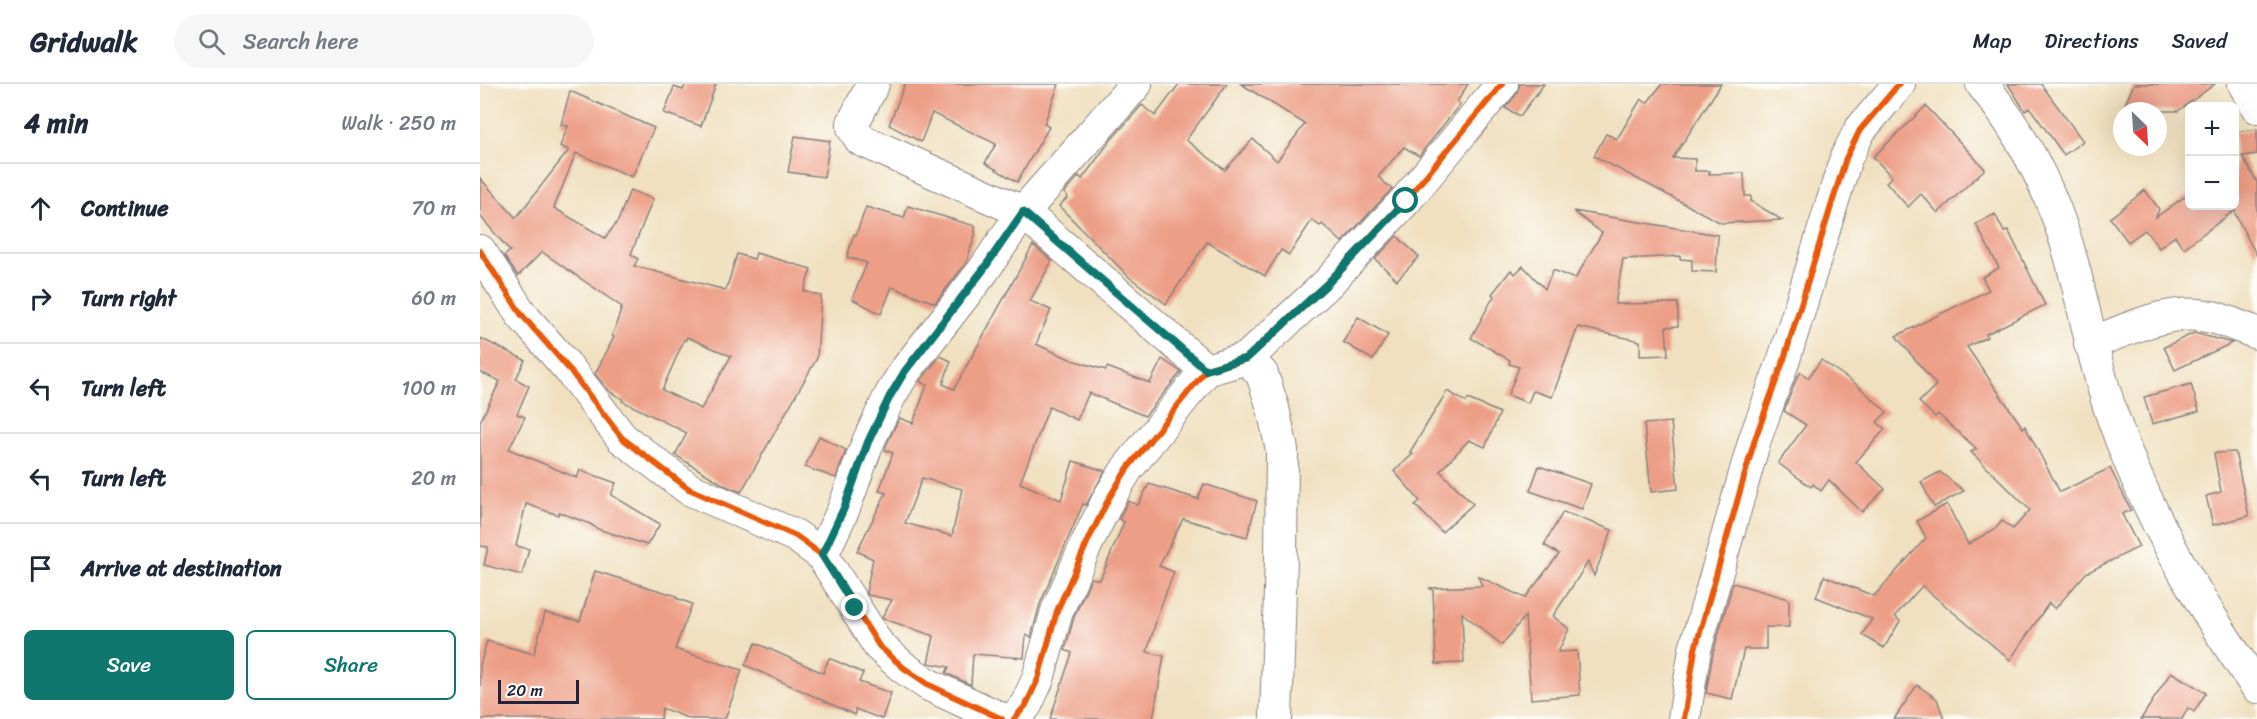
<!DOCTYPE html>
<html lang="en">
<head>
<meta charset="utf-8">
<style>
	body { margin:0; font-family:Sriracha,sans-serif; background:#f6f6f7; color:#1f2937 }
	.controls { position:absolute; right:18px; top:18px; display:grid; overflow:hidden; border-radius:9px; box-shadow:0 6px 24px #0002 }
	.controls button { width:54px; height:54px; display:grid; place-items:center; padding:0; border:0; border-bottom:2px solid #e0e1e3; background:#fff; color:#1f2937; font:30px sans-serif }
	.compass { position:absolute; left:1633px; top:18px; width:54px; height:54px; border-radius:50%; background:#fff; box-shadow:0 6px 24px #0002; rotate:155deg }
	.scale { position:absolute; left:18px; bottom:15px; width:81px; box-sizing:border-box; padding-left:6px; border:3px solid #22223b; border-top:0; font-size:16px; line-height:21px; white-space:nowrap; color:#22223b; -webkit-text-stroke:4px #fdfcf7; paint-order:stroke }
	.stop { position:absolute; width:18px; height:18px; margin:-14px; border:4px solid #0f766e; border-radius:50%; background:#fff }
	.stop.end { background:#0f766e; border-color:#fff; box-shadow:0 2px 6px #0008 }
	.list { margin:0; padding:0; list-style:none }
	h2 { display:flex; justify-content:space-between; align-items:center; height:78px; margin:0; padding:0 24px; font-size:26px }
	h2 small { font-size:20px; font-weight:400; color:#747a83 }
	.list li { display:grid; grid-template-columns:39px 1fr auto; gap:18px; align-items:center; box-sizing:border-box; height:90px; padding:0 24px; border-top:2px solid #e0e1e3 }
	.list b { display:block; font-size:22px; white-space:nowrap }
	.list em { font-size:20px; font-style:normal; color:#747a83 }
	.actions { display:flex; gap:12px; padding:18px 24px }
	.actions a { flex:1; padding:14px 0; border:2px solid #0f766e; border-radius:9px; text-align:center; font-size:21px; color:#0f766e }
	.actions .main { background:#0f766e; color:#fff }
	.icon { flex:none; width:33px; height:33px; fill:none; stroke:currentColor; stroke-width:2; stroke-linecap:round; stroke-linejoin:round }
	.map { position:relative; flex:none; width:1777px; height:635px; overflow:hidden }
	header { display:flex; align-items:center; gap:36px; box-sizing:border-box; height:84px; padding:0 30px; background:#fff; border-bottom:2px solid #e0e1e3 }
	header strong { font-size:28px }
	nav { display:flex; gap:33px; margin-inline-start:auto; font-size:21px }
	.search { width:420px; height:54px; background:#f6f6f7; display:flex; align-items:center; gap:15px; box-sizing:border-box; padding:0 21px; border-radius:33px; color:#747a83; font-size:22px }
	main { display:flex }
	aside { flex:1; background:#fff }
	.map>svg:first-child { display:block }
</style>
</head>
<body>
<header>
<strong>Gridwalk</strong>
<div class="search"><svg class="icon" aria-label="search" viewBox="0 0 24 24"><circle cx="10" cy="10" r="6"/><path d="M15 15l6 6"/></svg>Search here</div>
<nav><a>Map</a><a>Directions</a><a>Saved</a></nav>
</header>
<main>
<aside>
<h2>4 min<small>Walk · 250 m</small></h2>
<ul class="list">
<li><svg class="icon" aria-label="ahead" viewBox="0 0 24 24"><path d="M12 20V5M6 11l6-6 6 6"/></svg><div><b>Continue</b></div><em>70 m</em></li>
<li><svg class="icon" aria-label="right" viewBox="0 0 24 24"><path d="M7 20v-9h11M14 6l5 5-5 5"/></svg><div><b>Turn right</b></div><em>60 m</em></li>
<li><svg class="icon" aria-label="left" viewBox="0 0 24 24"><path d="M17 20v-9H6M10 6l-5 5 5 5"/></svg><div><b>Turn left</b></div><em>100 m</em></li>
<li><svg class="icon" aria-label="left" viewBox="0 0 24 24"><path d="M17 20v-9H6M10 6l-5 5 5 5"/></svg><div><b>Turn left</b></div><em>20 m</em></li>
<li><svg class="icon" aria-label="arrive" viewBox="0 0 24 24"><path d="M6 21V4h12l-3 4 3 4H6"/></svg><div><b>Arrive at destination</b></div></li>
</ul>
<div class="actions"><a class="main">Save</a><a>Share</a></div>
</aside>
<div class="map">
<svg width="1777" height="635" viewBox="0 0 1777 635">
	<rect width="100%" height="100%" fill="#fdfcf7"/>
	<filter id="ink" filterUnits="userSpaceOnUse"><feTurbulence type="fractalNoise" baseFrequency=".0167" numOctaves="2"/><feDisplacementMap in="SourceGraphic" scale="12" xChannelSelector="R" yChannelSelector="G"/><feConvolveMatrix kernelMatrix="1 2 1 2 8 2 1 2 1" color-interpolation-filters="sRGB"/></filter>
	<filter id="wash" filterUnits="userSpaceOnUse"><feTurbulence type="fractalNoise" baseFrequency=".008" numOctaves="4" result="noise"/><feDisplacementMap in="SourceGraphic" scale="24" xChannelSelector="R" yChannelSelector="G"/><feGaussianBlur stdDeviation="1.35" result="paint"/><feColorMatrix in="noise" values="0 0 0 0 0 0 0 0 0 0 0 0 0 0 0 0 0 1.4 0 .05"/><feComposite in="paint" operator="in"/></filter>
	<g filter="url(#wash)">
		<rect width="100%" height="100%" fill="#f0e0c0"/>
		<g id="blocks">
			<g fill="#ed9e86" fill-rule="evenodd">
				<path d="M206,0h30l-15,42 -37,-13 10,-26 9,3z"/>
				<path d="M425,0h154l-15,40 5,3 -32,55 -32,-19 11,-19 -64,-31 -11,29 -32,-17z"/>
				<path d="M699,0h48l-41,56 39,30 28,-31 24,22 28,-37 -64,-40h227l-11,18 3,2 -41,52 -15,-9 -26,30 14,12 -50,53 -20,-18 -2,2 -8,-6 -23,35 -8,-5 -16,26 -58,-34 -41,62 -37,-27 -70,-71 9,-9 -4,-4 15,-17 3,3 28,-38 32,-36 13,11z"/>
				<path d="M1040,0h24l-24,32 -15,-8 11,-13z"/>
				<path d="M1182,0h59l-48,74 22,1v12h15l-1,3 35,-1 1,23h6v5l31,19 -61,3 -127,-67 12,-22 11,5 24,-40 6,4z"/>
				<path d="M1528,0h33l42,57 -19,14 -34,-47 -5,3z"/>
				<path d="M1654,0h81l-37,27h-56z"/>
				<path d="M90,7l84,37 -22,49 -56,-24 -22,55 51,30 13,-17 12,-31 23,9 -22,55 7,5 -4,7 92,24 11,-36 17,5 2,-6 55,16 -7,22 17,5 -4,62 -76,134 -17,-7 -49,-30 12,-22 -65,-32 1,-2 -13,-7 -15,-18 19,-37 -2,-1 10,-29 -80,-55 -24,24 -14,-20 6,-5 -30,-35v-38l36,40 53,-68 -9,-4 8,-20 -7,-1zM207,253l44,19 -30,53 -39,-19 22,-50h2z"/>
				<path d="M1446,22l59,63 -47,44 -17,-19 -13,13 -22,-25 6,-5 -19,-20z"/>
				<path d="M1777,45v25l-15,2 15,26v74l-22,-42v-4l-51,38 -9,-12 -16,12 -14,-18 -17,12 -18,-24 35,-28 14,19 -3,8 34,-24v13h45v-74z"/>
				<path d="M315,52l35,5 -6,36 -36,-5z"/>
				<path d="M428,122l67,20v9l-9,28 -31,40 -43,-16 -11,27 -29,-15 15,-36 -20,-6 7,-23 2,1 10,-28 38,11z"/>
				<path d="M1093,127l145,24 -2,37 -24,-1v-11l-12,-1v-3l-57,3 -8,45 63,-1v23l-12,1 2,28 -28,1v-15l-62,-14 -26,70 -19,-6 -5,12 -20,-8 11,-28 -10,-3 1,-4 -39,-22 23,-42 -2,-2 19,-24 4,4 8,-8 22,23 8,-19 22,9 27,-46z"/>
				<path d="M1515,130l9,18 4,-2 37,75 -59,29 1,3 -20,10 56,81 2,-2 35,66 50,-24 21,42 -9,4 17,33 -53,26 -31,36 -6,-6 -39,57 -88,-74 -27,30 5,5 -16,27 -22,-13 10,-16 -56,-22 8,-21 50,20 52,-58 -9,-17 30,-17 21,40 27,-15 7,-8 11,8 17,-19 -59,-58 6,-3 -39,-35 -3,3 -16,-15 17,-17 -40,-49 93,-46 -7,-13 17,-9 -23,-44z"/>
				<path d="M917,152l22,21 -22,23 -22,-21z"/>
				<path d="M553,161l19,16 -22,40 21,9 -15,34 36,16 34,10 1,-3 43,16 12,-24 19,13 -36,44 -56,-23 -12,27 -28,-13 -29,76 41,17 12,-39 32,10 -19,34 -3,-1 -43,100 -9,33 -5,-2 -2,23 -51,-4 -2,31 -25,-12 3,-6 -21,-4 6,-27 -50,-17 -2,-1 10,-18 -24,-5 -2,-3 7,-33 -16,-8 29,-58 -7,-2 14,-38 -8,-3 1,-4 13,-28 14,5 14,-38 -7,-3 2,-3 18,-23 11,5 -8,23 11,5zM442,394l40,11 -10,47 -47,-13z"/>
				<path d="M878,233l30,18 -15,25 -30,-18z"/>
				<path d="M1714,249l38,10 -57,27 -11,-23z"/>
				<path d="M0,254l45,22 -9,19 13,7 -12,28 8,3 -16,32 68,29 3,-8 36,13 -5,12 49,29 -13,21 -49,-16 -8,-5 -31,-12 -1,3 -32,-11 -10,42 13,3 -7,26 -38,-10 4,-18 -8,-1v-124l20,-41 -20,-9z"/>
				<path d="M1341,276l35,24 31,28 -10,10 8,7 -29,33 29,27 -23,23 -33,-32 -8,11 -8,-7 -2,3 -33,-24 28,-38 -22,-14 13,-34 4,-5 7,6z"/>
				<path d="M1711,300l8,27 -47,13 -8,-27z"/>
				<path d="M967,307l19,11 2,-3 32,14 -15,34 -16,-7 -29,31 33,33 -31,28 -27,-27 5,-4 -26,-30 19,-17 -3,-2z"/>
				<path d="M1191,338l7,67 -27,3 -7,-68z"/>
				<path d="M339,352l27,14 -10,28 -31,-11z"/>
				<path d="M1755,368l14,64 -36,9 -7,-29 15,-4 -7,-39z"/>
				<path d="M1059,382l52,18 -9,25 -52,-18z"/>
				<path d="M1460,388l24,19 -30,16 -13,-25z"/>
				<path d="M669,400l49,15 6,-15 53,17 -10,36 -64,-18 -24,47 15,6 -16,42 -11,38 17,4 -11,63h-103l22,-66 -7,-3 9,-33 17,-39 9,2 24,-58 -5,-3 9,-18 10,4z"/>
				<path d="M1083,428l49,18 -18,46 -6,-14 -35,54 16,13 -11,23 19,-1 3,44 -49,4 -6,-83 -23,29 -40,-32 2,50 -28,1 -3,-74 -4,-2 53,-2 -4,-10 47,22 34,-44 -15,-9z"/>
				<path d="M115,487l82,25 -1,2 16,6 -17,45 67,21 -17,49h-35l-28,-11 -1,11h-181v-54l7,-24 47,13 11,-41 35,8z"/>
				<path d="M1253,499l56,16v28h-23v22h-22l-12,50 -26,-6 7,-40z"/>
				<path d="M276,559l67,30 6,-15 34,15 -4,9 32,11 -9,26 -27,-10v6l-110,-50z"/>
				<path d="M1691,588l35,21 -12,19 -6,-4 -6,11h-41z"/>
				<path d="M1437,601l20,14 7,20h-50z"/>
			</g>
		</g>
	</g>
	<g filter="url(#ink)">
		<use href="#blocks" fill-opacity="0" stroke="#89817e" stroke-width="1.5"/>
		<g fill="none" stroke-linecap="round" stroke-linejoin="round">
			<defs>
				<g id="street">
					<path d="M393,0l-20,39v5l8,12 162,72 183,158"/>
					<path d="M1502,0c43,53 74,116 91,182 13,50 22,100 39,149 34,98 86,187 145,272"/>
					<path d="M1764,0l13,23"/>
					<path d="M0,167l41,63 48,55 53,69 67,51 107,47 26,19 57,91 25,22 25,17 73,34"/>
					<path d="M1610,260c39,-15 79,-37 122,-27 15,4 30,11 45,16"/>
					<path d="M767,274l15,16 11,34 9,42 -1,108 -5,161"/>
					<path d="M342,471l22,-47 24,-66 22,-46 15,-25 78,-100 40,-59 113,-128"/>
					<path d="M534,635l12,-14 12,-26 19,-68 30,-68 22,-45 18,-29 79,-99 41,-12 80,-74 79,-84 96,-116"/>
					<path d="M1204,635l11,-70 60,-210 29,-80 62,-201 14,-28 39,-46"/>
				</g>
			</defs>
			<use href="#street" stroke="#89817e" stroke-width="34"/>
			<use href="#street" stroke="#fff" stroke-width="32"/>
			<defs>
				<g id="cycleway">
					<path d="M0,167l41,63 48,55 53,69 67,51 107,47 26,19 57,91 25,22 25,17 73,34"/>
					<path d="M534,635l12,-14 12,-26 19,-68 30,-68 22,-45 18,-29 79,-99 41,-12 80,-74 79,-84 96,-116"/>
					<path d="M1204,635l11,-70 60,-210 29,-80 62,-201 14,-28 39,-46"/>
				</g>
			</defs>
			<use href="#cycleway" stroke="#fdfcf7" stroke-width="10"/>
			<use href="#cycleway" stroke="#e8590c" stroke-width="6"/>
		</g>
	</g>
	<g fill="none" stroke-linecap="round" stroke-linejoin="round" filter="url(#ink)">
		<path stroke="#0f766e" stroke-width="8" d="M375,524l-33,-53 22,-47 24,-66 22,-46 15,-25 78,-101 40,-58 183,158 41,-12 80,-74 79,-83"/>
	</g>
</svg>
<div class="controls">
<button>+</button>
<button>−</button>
</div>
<svg class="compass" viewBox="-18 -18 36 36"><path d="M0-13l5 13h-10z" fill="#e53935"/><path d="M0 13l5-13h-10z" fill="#747a83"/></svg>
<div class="scale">20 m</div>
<div class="stop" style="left:926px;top:117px"></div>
<div class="stop end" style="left:375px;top:524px"></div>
</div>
</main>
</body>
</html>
